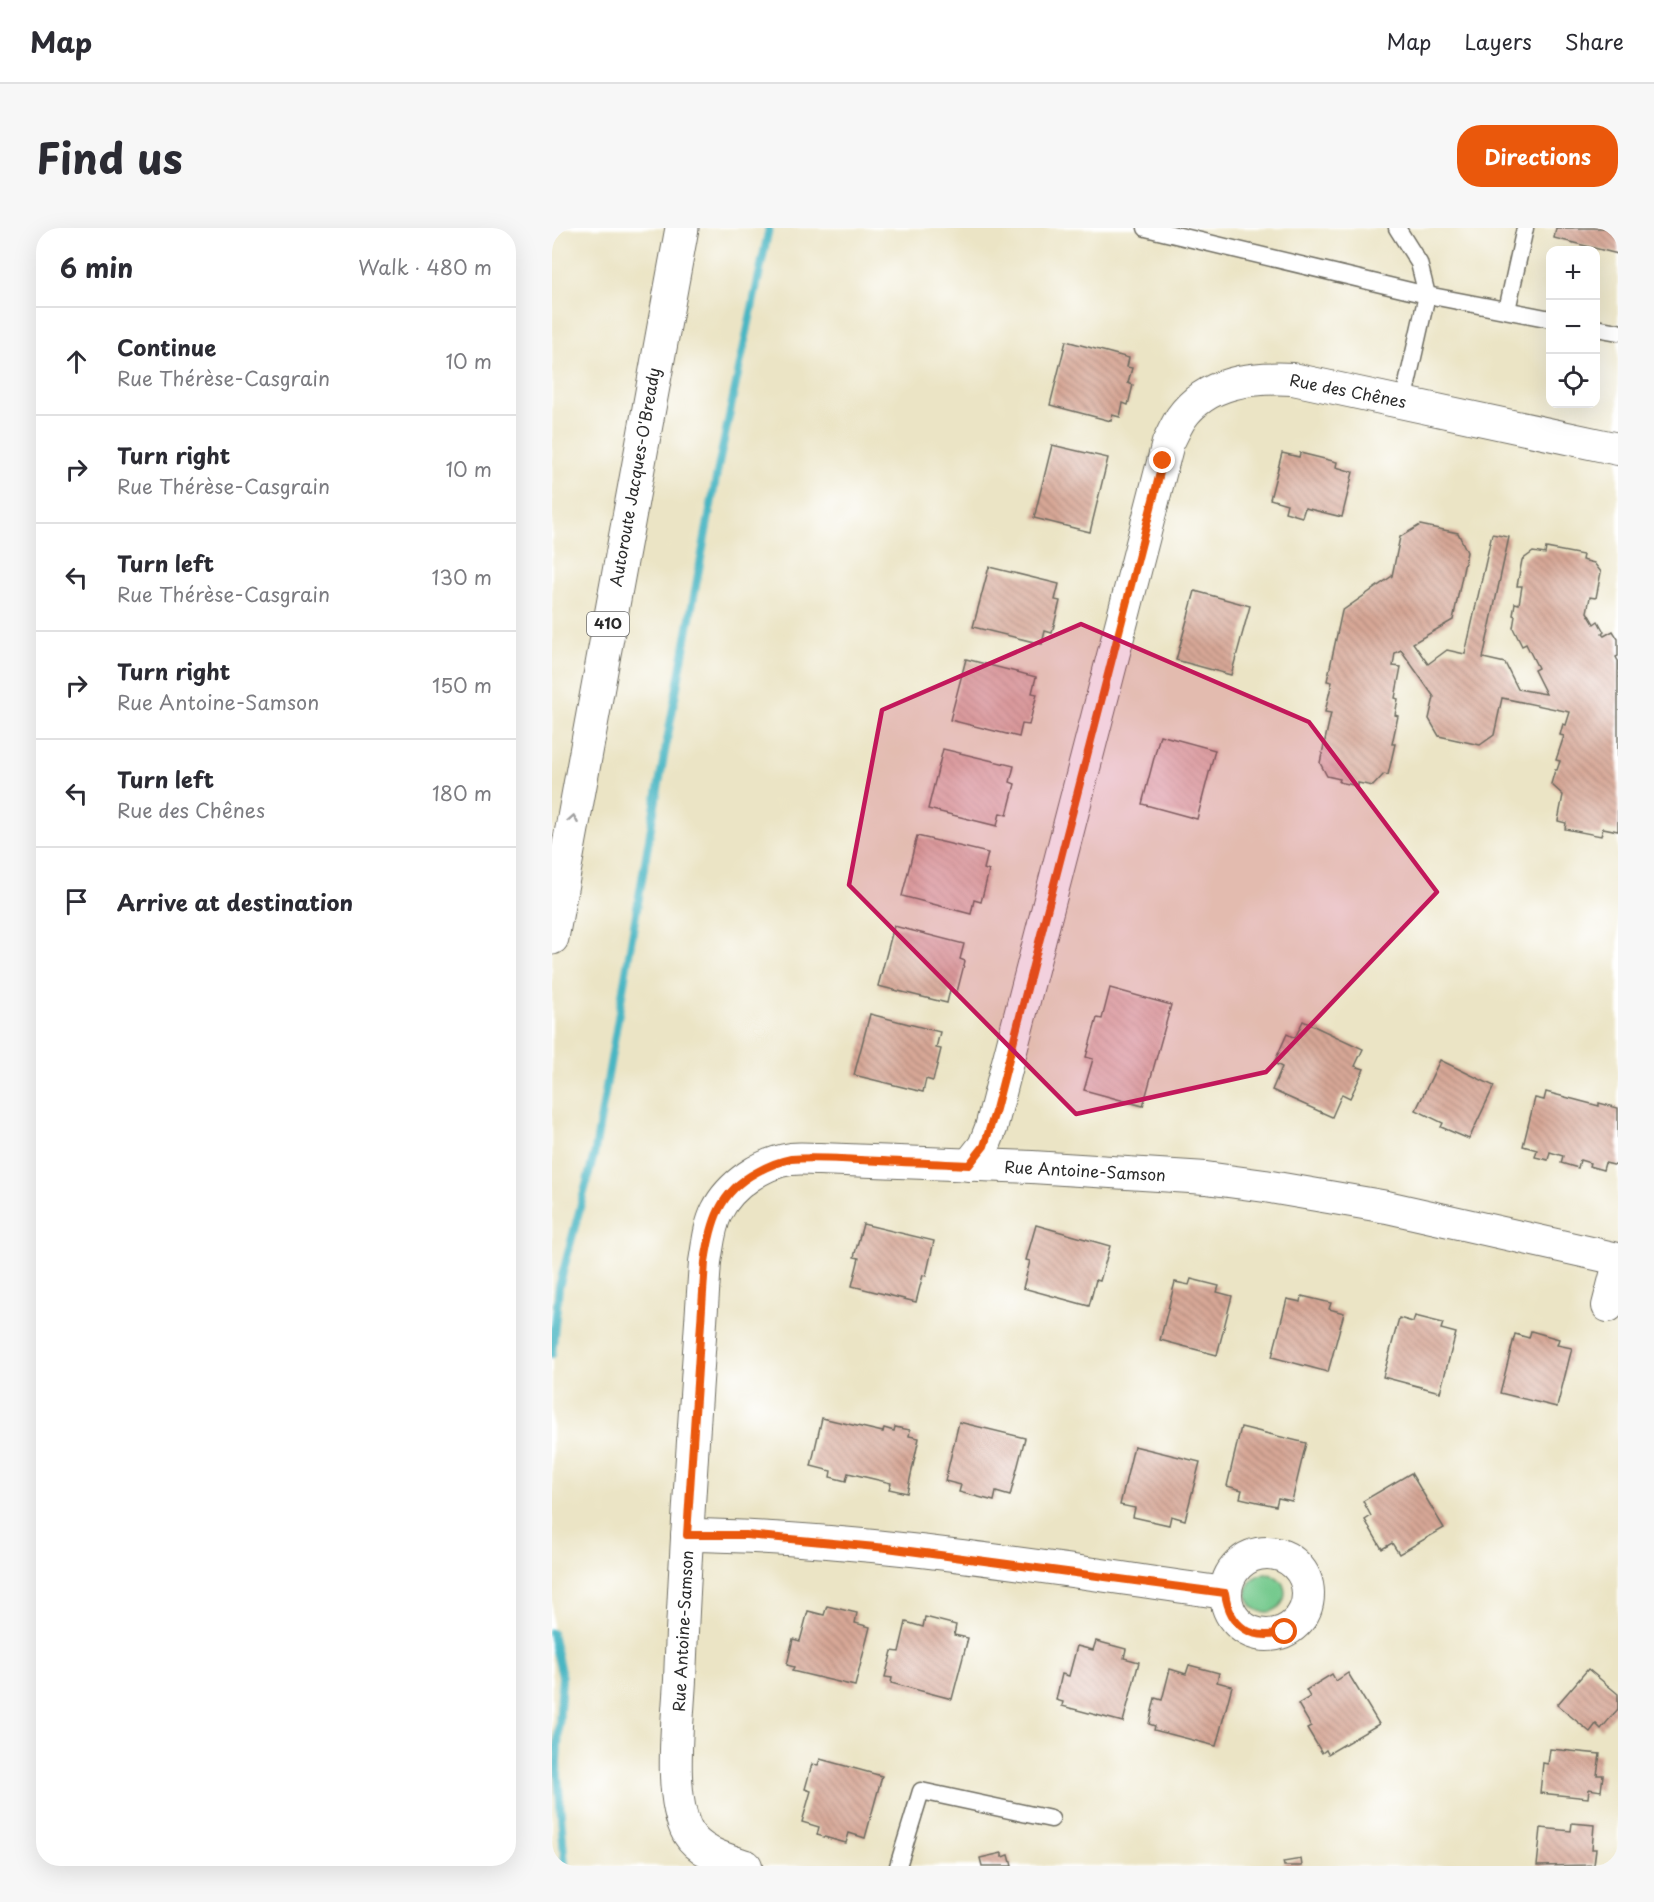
<!DOCTYPE html>
<html lang="en">
<head>
<meta charset="utf-8">
<style>
	body { margin:0; font-family:"Playpen Sans",sans-serif; background:#f7f7f7; color:#2b2b33 }
	.controls { position:absolute; right:18px; top:18px; display:grid; overflow:hidden; border-radius:12px; box-shadow:0 6px 24px #0002 }
	.controls button { width:54px; height:54px; display:grid; place-items:center; padding:0; border:0; border-bottom:2px solid #e1e1e2; background:#fff; color:#2b2b33; font:30px sans-serif }
	.stop { position:absolute; width:18px; height:18px; margin:-14px; border:4px solid #ea580c; border-radius:50%; background:#fff }
	.stop.end { background:#ea580c; border-color:#fff; box-shadow:0 2px 6px #0008 }
	.list { margin:0; padding:0; list-style:none }
	h2 { display:flex; justify-content:space-between; align-items:center; height:78px; margin:0; padding:0 24px; font-size:26px }
	h2 small { font-size:20px; font-weight:400; color:#7c7c81 }
	.list li { display:grid; grid-template-columns:39px 1fr auto; gap:18px; align-items:center; box-sizing:border-box; height:108px; padding:0 24px; border-top:2px solid #e1e1e2 }
	.list b { display:block; font-size:22px; white-space:nowrap }
	.list p { margin:0; font-size:20px; white-space:nowrap; color:#7c7c81 }
	.list em { font-size:20px; font-style:normal; color:#7c7c81 }
	.icon { flex:none; width:33px; height:33px; fill:none; stroke:currentColor; stroke-width:2; stroke-linecap:round; stroke-linejoin:round }
	.map { position:relative; flex:none; width:1066px; height:1638px; overflow:hidden; border-radius:24px }
	header { display:flex; align-items:center; gap:36px; box-sizing:border-box; height:84px; padding:0 30px; background:#fff; border-bottom:2px solid #e1e1e2 }
	header strong { font-size:28px }
	nav { display:flex; gap:33px; margin-inline-start:auto; font-size:21px }
	.intro { display:flex; align-items:center; justify-content:space-between; box-sizing:border-box; height:144px; padding:0 36px }
	h1 { margin:0; font-size:42px }
	.button { padding:15px 27px; border-radius:24px; background:#ea580c; color:#fff; font-size:21px; font-weight:700 }
	main { display:flex; gap:36px; padding:0 36px }
	aside { flex:1; background:#fff; border-radius:24px; box-shadow:0 6px 24px #0002 }
	.map>svg:first-child { display:block }
</style>
</head>
<body>
<header>
<strong>Map</strong>
<nav><a>Map</a><a>Layers</a><a>Share</a></nav>
</header>
<div class="intro"><h1>Find us</h1><a class="button">Directions</a></div>
<main>
<aside>
<h2>6 min<small>Walk · 480 m</small></h2>
<ul class="list">
<li><svg class="icon" aria-label="ahead" viewBox="0 0 24 24"><path d="M12 20V5M6 11l6-6 6 6"/></svg><div><b>Continue</b><p>Rue Thérèse-Casgrain</p></div><em>10 m</em></li>
<li><svg class="icon" aria-label="right" viewBox="0 0 24 24"><path d="M7 20v-9h11M14 6l5 5-5 5"/></svg><div><b>Turn right</b><p>Rue Thérèse-Casgrain</p></div><em>10 m</em></li>
<li><svg class="icon" aria-label="left" viewBox="0 0 24 24"><path d="M17 20v-9H6M10 6l-5 5 5 5"/></svg><div><b>Turn left</b><p>Rue Thérèse-Casgrain</p></div><em>130 m</em></li>
<li><svg class="icon" aria-label="right" viewBox="0 0 24 24"><path d="M7 20v-9h11M14 6l5 5-5 5"/></svg><div><b>Turn right</b><p>Rue Antoine-Samson</p></div><em>150 m</em></li>
<li><svg class="icon" aria-label="left" viewBox="0 0 24 24"><path d="M17 20v-9H6M10 6l-5 5 5 5"/></svg><div><b>Turn left</b><p>Rue des Chênes</p></div><em>180 m</em></li>
<li><svg class="icon" aria-label="arrive" viewBox="0 0 24 24"><path d="M6 21V4h12l-3 4 3 4H6"/></svg><div><b>Arrive at destination</b></div></li>
</ul>
</aside>
<div class="map">
<svg width="1066" height="1638" viewBox="0 0 1066 1638">
	<defs>
		<pattern id="building-back-hatch" width="6" height="6" patternUnits="userSpaceOnUse" patternTransform="scale(1.5)"><rect width="6" height="6" fill="#d7a796"/><path d="M-1 5l2 2M0 0l6 6M5-1l2 2" fill="none" stroke="#af887b"/></pattern>
	</defs>
	<rect width="100%" height="100%" fill="#fff"/>
	<filter id="ink" filterUnits="userSpaceOnUse"><feTurbulence type="fractalNoise" baseFrequency=".0167" numOctaves="2"/><feDisplacementMap in="SourceGraphic" scale="12" xChannelSelector="R" yChannelSelector="G"/><feConvolveMatrix kernelMatrix="1 2 1 2 8 2 1 2 1" color-interpolation-filters="sRGB"/></filter>
	<filter id="wash" filterUnits="userSpaceOnUse"><feTurbulence type="fractalNoise" baseFrequency=".008" numOctaves="4" result="noise"/><feDisplacementMap in="SourceGraphic" scale="24" xChannelSelector="R" yChannelSelector="G"/><feGaussianBlur stdDeviation="1.35" result="paint"/><feColorMatrix in="noise" values="0 0 0 0 0 0 0 0 0 0 0 0 0 0 0 0 0 1.4 0 .05"/><feComposite in="paint" operator="in"/></filter>
	<g filter="url(#wash)">
		<rect width="100%" height="100%" fill="#ebe4c5"/>
		<circle fill="#74c98d" stroke="#507a5c" stroke-width="1.5" cx="714" cy="1365" r="19"/>
		<g fill="none" stroke-linecap="round" stroke-linejoin="round">
			<g stroke="#49b6c3" stroke-width="8">
				<path d="M0,1126l7,-67 36,-136 59,-341 63,-337 52,-245"/>
				<path d="M0,1405l10,43 -5,87 8,103"/>
			</g>
		</g>
		<g id="blocks">
			<g fill="url(#building-back-hatch)">
				<path d="M1004,0h62v26l-64,-16z"/>
				<path d="M514,113l63,17 -2,9 5,1 -4,15 5,2 -5,20 -5,-2 -3,14 -8,-2 -1,6 -61,-16z"/>
				<path d="M500,217l56,13 -18,74 -56,-14z"/>
				<path d="M730,225l17,4 1,-4 37,9 -1,5 17,5 -11,45 -37,-9 -3,9 -17,-5 2,-8 -17,-5z"/>
				<path d="M868,297l38,8 9,19 -14,68 -40,23 15,21 19,-14 18,4 27,-120 17,3 -26,121 22,5 13,26 28,5 -12,-24 4,-2 -12,-24 -4,2 -9,-18 2,-12 -2,-1 2,-12 4,1 3,-18h-5l5,-26 11,-8 12,2 1,-6 37,7 -1,5 12,3 7,9 -5,26 -6,-1 -3,15 7,12 4,-3 6,11 -2,2 2,2 9,-5 5,8v17l-2,1 2,4v170l-15,-3 -2,8 -36,-7 1,-6 -8,-2 5,-26 -12,-11 4,-14h2l3,-9 -4,-1 8,-24 -4,-1 3,-11 3,1 4,-13 -68,-14 -8,37 -14,10 -41,-9 -10,-17 5,-22 -33,-47 -6,3 -2,13 8,1 -6,31 3,1 -3,16 3,1 -6,28h3l-7,31 -4,-1 -11,12 -15,-3v3l-19,-4 1,-3 -13,-3 -7,-13 11,-50 -6,-1 7,-30 -5,-1 15,-70 50,-35 8,-39z"/>
				<path d="M437,339l70,17 -4,16 5,1 -8,32 -7,-2 -3,13 -69,-17z"/>
				<path d="M643,363l55,15 -19,69 -55,-15z"/>
				<path d="M414,431l70,18 -4,16 5,1 -8,31 -7,-1 -3,13 -69,-17z"/>
				<path d="M608,507l55,15 -18,69 -55,-15z"/>
				<path d="M391,521l71,17 -4,16 5,2 -8,31 -7,-2 -3,13 -69,-17z"/>
				<path d="M365,608l71,17 -4,16 5,2 -8,31 -7,-2 -3,14 -69,-18z"/>
				<path d="M342,698l70,18 -4,15 5,2 -8,31 -7,-2 -3,13 -69,-17z"/>
				<path d="M558,760l61,17 -28,101 -59,-16 9,-31 -7,-2 11,-39 5,1z"/>
				<path d="M318,786l70,18 -4,16 5,1 -8,32 -7,-2 -3,13 -69,-17z"/>
				<path d="M751,793l60,28 -8,17 9,3 -14,29 -8,-4 -10,23 -60,-27 10,-23 -8,-4 13,-29 8,4z"/>
				<path d="M888,832l54,26 -25,53 -28,-12 2,-4 -27,-13z"/>
				<path d="M994,864l53,14v-3l19,5v58l-13,-3 -2,7 -14,-4 1,-3 -10,-3 -2,8 -17,-5 2,-7 -13,-4 -2,8 -13,-3 2,-7 -14,-4 12,-48 9,2z"/>
				<path d="M311,996l71,17 -8,35 -3,-1 -7,27 -64,-16 7,-28 -5,-1z"/>
				<path d="M484,997l74,21 -10,35 -4,-1 -7,26 -66,-18 7,-27 -4,-1z"/>
				<path d="M639,1051l28,7 -2,6 15,4 -15,59 -57,-15 15,-58 14,3z"/>
				<path d="M750,1068l29,7 -2,6 15,4 -16,59 -56,-15 15,-58 14,3z"/>
				<path d="M863,1088l28,7 -2,6 15,4 -16,59 -57,-15 16,-59 14,4z"/>
				<path d="M979,1103l28,8 -2,6 15,3 -15,59 -57,-14 15,-59 14,4z"/>
				<path d="M270,1190l61,14 1,-4 10,3 1,-4 15,3 -1,6 10,2 -12,55 -18,-4 2,-6 -43,-10 -2,8 -16,-4 1,-6 -20,-5z"/>
				<path d="M407,1194l66,16 -15,58 -14,-4 -2,9 -35,-9 2,-7 -16,-4z"/>
				<path d="M689,1199l65,16 -14,58 -14,-3 -2,8 -36,-8 2,-8 -15,-4z"/>
				<path d="M582,1218l66,16 -15,58 -14,-4 -2,9 -36,-8 2,-9 -15,-3z"/>
				<path d="M859,1245l33,55 -45,26 -7,-11 -10,6 -17,-29 6,-4 -8,-15z"/>
				<path d="M275,1378l30,7 -2,10 15,4 -15,59 -63,-15 2,-4 -7,-2 6,-26 7,2 8,-30 16,4z"/>
				<path d="M373,1389l31,8 -2,10 14,3 -16,61 -61,-16 1,-5 -7,-1 7,-26 7,1 7,-30 17,5z"/>
				<path d="M544,1413l30,8 -2,9 15,4 -16,60 -61,-16 1,-4 -7,-2 6,-26 7,2 8,-30 16,4z"/>
				<path d="M637,1437l30,8 -2,9 15,4 -16,60 -62,-16 1,-4 -6,-2 6,-26 7,2 8,-31 16,5z"/>
				<path d="M1036,1441l30,25v15l-17,20 -5,-5 -6,8 -33,-27z"/>
				<path d="M796,1445l31,51 -51,30 -2,-4 -4,3 -15,-25 4,-2 -13,-22 12,-7 -4,-7 26,-16 4,7z"/>
				<path d="M998,1521l50,5 -3,21h6l-2,16 -12,-2 -1,9 -48,-5 3,-30 5,1z"/>
				<path d="M268,1531l62,17 -17,62 -16,-5 -3,10 -29,-8 2,-8 -17,-5 9,-31 -6,-2 7,-25 6,1z"/>
				<path d="M1020,1595l22,2 -2,24h4l-2,16 -57,1 4,-38 30,3z"/>
				<path d="M450,1625v4l7,-2 3,11h-30l-2,-8z"/>
				<path d="M749,1631l1,7h-18l-1,-4z"/>
			</g>
		</g>
	</g>
	<g filter="url(#ink)">
		<use href="#blocks" fill-opacity="0" stroke="#6e6c61" stroke-width="1.5"/>
		<g fill="none" stroke-linecap="round" stroke-linejoin="round">
			<defs>
				<g id="lane">
					<path d="M594,0l281,67 124,24"/>
					<path d="M845,0l22,35 8,32 -24,107"/>
					<path d="M955,82l18,-82"/>
					<path d="M1044,100l22,4"/>
					<path d="M346,1638l23,-75 130,28"/>
				</g>
				<g id="street">
					<path d="M417,937l15,-19 7,-18 177,-685c4,-8 8,-17 13,-25 26,-37 71,-41 112,-39l325,70"/>
					<path d="M1056,1078l10,-39"/>
					<path d="M135,1307c179,2 361,33 538,58"/>
					<circle cx="715" cy="1366" r="41"/>
					<path d="M194,1638c-21,-7 -46,-13 -58,-33 -20,-36 -10,-112 -8,-153 5,-140 16,-279 25,-418 3,-17 4,-35 12,-51 13,-26 45,-48 74,-52 9,-1 19,0 28,0l213,8 174,11 59,8 122,21 231,52"/>
				</g>
				<path id="highway" d="M0,710l130,-710"/>
			</defs>
			<use href="#lane" stroke="#6e6c61" stroke-width="19"/>
			<use href="#street" stroke="#6e6c61" stroke-width="34"/>
			<use href="#highway" stroke="#6e6c61" stroke-width="35"/>
			<use href="#lane" stroke="#fff" stroke-width="16"/>
			<use href="#street" stroke="#fff" stroke-width="32"/>
			<use href="#highway" stroke="#fff" stroke-width="33"/>
		</g>
		<defs><path id="oneway-chevron" d="M-2-3.5L2.5 0L-2 3.5" fill="none" stroke-width="1.6" stroke-linecap="round" stroke-linejoin="round" transform="scale(1.5)"/></defs>
		<use stroke="#a0a0a0" href="#oneway-chevron" transform="translate(21 591) rotate(-80)"/>
	</g>
	<g fill="none" stroke-linecap="round" stroke-linejoin="round" filter="url(#ink)">
		<path stroke="#ea580c" stroke-width="8" d="M611,233l-167,648 -12,37 -15,19c-36,-2 -73,-3 -109,-5 -23,-1 -46,-3 -69,-1 -11,2 -23,7 -34,13 -38,20 -46,50 -52,90l-18,273h59l141,13 338,45c5,34 27,49 60,39"/>
	</g>
	<path fill="#c2185b" fill-opacity="0.2" stroke="#c2185b" stroke-width="4.5" stroke-linejoin="round" d="M529,396l228,98 128,170 -171,180 -190,42 -227,-229 33,-175z"/>
	<g text-anchor="middle" stroke-width="5" stroke-linejoin="round" paint-order="stroke">
		<rect fill="#fff" stroke="#6b6b6b" stroke-width="1.5" x="35" y="384" width="42" height="24" rx="4.5"/>
		<g font-size="15" font-weight="bold" fill="#2b2b2b">
			<text x="56" y="401">410</text>
		</g>
		<g font-size="16" fill="#2b2b2b" stroke="#fff">
			<text transform="translate(796 163) rotate(11)" y="6">Rue des Chênes</text>
			<text transform="translate(83 249) rotate(-80)" y="6">Autoroute Jacques-O'Bready</text>
			<text transform="translate(533 943) rotate(3)" y="6">Rue Antoine-Samson</text>
			<text transform="translate(131 1403) rotate(-87)" y="6">Rue Antoine-Samson</text>
		</g>
	</g>
</svg>
<div class="controls">
<button>+</button>
<button>−</button>
<button><svg class="icon" aria-label="locate" viewBox="0 0 24 24"><circle cx="12" cy="12" r="6"/><path d="M12 2v4M12 18v4M2 12h4M18 12h4"/></svg></button>
</div>
<div class="stop" style="left:733px;top:1404px"></div>
<div class="stop end" style="left:611px;top:233px"></div>
</div>
</main>
</body>
</html>
